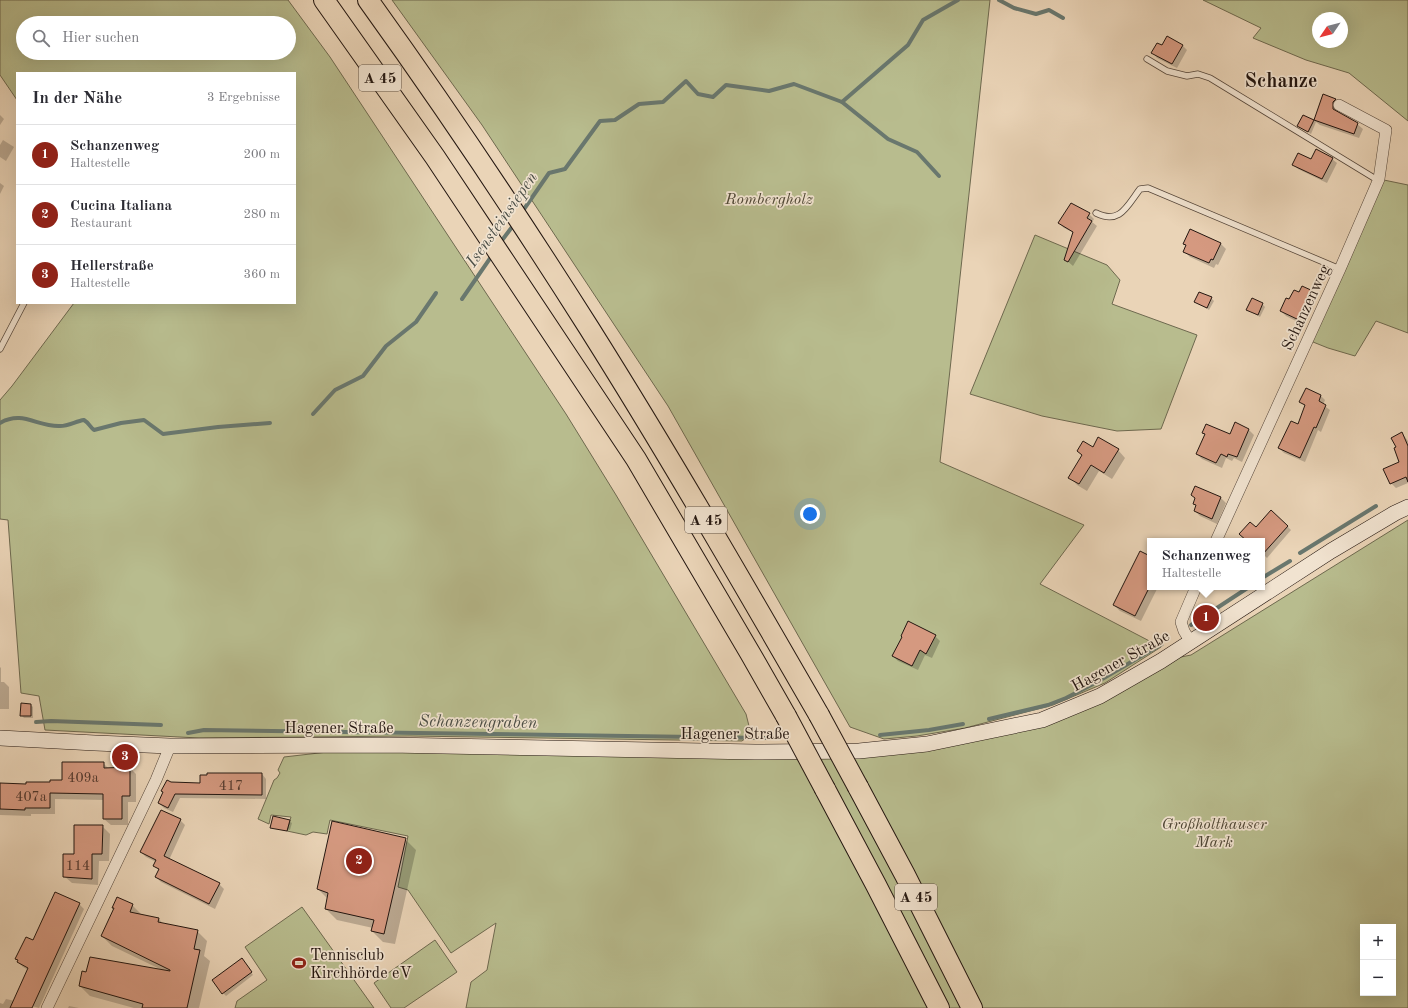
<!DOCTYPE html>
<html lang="de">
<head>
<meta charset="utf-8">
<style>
	body { margin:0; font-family:"Old Standard TT",serif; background:#f2f2f3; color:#2b2b33 }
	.controls { position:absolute; right:12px; bottom:12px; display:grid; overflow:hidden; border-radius:0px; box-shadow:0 4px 16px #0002 }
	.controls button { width:36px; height:36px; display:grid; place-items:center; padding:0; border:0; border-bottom:1px solid #e1e1e2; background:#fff; color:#2b2b33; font:20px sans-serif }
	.compass { position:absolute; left:1312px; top:12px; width:36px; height:36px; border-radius:50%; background:#fff; box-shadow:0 4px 16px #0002; rotate:235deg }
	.you { position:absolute; left:810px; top:514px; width:14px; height:14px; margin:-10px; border:3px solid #fff; border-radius:50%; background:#1a73e8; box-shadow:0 0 0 6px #1a73e833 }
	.badge { display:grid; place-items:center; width:26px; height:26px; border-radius:50%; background:#8f2418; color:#fff; font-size:13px; font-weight:700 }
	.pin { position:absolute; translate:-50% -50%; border:2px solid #fff; box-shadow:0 1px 4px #0006 }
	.popup { position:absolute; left:1147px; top:538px; width:118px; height:52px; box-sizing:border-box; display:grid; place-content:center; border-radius:0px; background:#fff; filter:drop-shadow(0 1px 3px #0005); font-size:13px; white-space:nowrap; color:#7c7c81 }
	.popup b { font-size:15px; color:#2b2b33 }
	.popup::after { content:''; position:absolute; left:50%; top:100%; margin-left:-8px; border:8px solid transparent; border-top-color:#fff }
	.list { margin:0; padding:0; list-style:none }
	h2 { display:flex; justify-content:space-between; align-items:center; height:52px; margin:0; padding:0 16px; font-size:17px }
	h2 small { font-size:13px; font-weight:400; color:#7c7c81 }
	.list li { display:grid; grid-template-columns:26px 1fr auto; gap:12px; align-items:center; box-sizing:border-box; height:60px; padding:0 16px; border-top:1px solid #e1e1e2 }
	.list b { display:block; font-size:15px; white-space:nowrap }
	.list p { margin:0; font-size:13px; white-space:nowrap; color:#7c7c81 }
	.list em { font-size:13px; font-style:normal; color:#7c7c81 }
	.icon { flex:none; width:22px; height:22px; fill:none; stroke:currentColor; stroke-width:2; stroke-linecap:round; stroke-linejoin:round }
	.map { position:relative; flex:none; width:1408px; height:1008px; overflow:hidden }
	.search { position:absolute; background:#fff; box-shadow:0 4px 16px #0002; left:16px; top:16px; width:280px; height:44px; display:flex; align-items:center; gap:10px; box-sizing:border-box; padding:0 14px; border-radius:22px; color:#7c7c81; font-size:15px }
	.panel { position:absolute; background:#fff; box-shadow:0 4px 16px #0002; left:16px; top:72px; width:280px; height:232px; border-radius:0px }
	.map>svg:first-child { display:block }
</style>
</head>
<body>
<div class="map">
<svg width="1408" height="1008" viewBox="0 0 1408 1008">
	<rect width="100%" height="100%" fill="#ead4b7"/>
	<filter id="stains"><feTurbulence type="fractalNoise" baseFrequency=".005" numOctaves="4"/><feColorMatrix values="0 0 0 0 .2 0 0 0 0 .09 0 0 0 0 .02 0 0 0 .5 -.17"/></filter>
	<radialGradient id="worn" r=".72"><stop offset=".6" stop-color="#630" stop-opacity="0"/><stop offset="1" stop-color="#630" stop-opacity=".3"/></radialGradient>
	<g fill="#b8bc8e" stroke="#6e694f" fill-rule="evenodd">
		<path d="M0,0h288l42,57 236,357 50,81 130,219 5,20 -9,7 -332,-5 -211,2 -154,-8 -6,-34 -18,-3 -13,-173 -8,-1v-119l12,-14 62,-83h221v-230h-278v27l-17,-25zM23,23h266v30h-266z"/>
		<path d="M392,0h598l-50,462 144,63 -44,59 121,63 -56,36 -52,22 -88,23 -48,8 -33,3 -34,-12 -182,-321 -186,-281z"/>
		<path d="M1203,0h205v121l-59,-48 -43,-13 -53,-22 8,-10zM1318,18h24v24h-24z"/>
		<path d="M1379,179l29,6v148l-32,-12 -21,35 -27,-8 -20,-8z"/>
		<path d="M1035,235l72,30 13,15 -8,24 85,31 -36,94 -44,2 -75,-15 -72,-22z"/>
		<path d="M1408,520v488h-942l5,-26 16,-12 9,-47 -45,30 -43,-63 -10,-3 10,-51 -78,-16 -3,14 -14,-2 -7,3 -19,-4 4,-14 -20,-2 -2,9 -11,-5 16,-39 3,-2 3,-5 -2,-3 6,-13 105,-12 470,6 183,-31 119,-59 30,-6zM1363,927h30v66h-30z"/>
		<path d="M302,907l72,101h-139l2,-7 30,-21 -22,-33z"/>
		<path d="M435,940l22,32 -53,36h-13l-17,-25z"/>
	</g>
	<g fill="#0003">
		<path d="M1182,45l5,5 -10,18 -20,-10 -4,-5z"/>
		<path d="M1324,96l11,4 5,5 -3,2 1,6 19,11 6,5 -4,9 -39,-13 -4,-3 -5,12 -13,-8 5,-10 11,6z"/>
		<path d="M0,115l4,4 -4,6z"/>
		<path d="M3,140l11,7 -8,14 -6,-4v-12z"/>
		<path d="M1332,159l5,4 -10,20 -29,-14 -5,-5 18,-4z"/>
		<path d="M0,183l4,3 -4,8z"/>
		<path d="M1089,214l5,5 -2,3 5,4 -24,40 -8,-7 9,-26 -10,-5 -5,-5z"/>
		<path d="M1220,243l6,6 -8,16 -2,-1 -2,4 -24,-11 -6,-6z"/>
		<path d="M1312,292l5,5 -13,28 -18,-9 -5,-5 9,-11 9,-7z"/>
		<path d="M1211,298l3,3 -5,9 -13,-8z"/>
		<path d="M1262,304l3,3 -5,10 -12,-7z"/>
		<path d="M1321,396l4,4 -2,5 7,5 -9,22 -3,-2 -13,32 -21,-9 -5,-5 19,-23 8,-18 -6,-5z"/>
		<path d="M1249,430l5,5 -12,27 -8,-4 -2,3 -6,-3 -4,10 -20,-9 -5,-5 8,-19 -2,-2 27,2z"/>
		<path d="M1402,433l6,8v42l-12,5 -5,-5 10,-21 -4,-14z"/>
		<path d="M1093,448l25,2 7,8 -13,21 -13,-8 -12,20 -10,-6 -7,-8 13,-21 -5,-5z"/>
		<path d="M1196,487l25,11 5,5 -9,21 -17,-8 -5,-5 2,-5 -3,-3 2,-4 -4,-4z"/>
		<path d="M1287,526l4,4 -24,28 -5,-5v-12h-22l3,-4 13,-9z"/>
		<path d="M1141,552l9,4v31h8l-17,34 -21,-10 -6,-6z"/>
		<path d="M935,636l5,5 -8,17 -7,-3 -7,15 -20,-9 -5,-5z"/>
		<path d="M0,667l1,1v14h3l5,5v22h-9z"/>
		<path d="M30,704l3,3v11h-9l-3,-3z"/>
		<path d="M103,763l6,6 21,-1 6,6v28h-8v23h-17l-7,-6v-19l-49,-1v15h-24v2l-31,-1v-31l26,1 37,-4z"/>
		<path d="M262,774l4,5v20l-86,-1 -7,14 -9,-4 -5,-5 12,-20 30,1z"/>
		<path d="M180,820l5,5 -16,35 50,24 5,5 -9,20 -54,-27 -5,-5 3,-7 -5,-4 2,-4 -10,-5 -5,-5z"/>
		<path d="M289,821l3,2 -2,7 -17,-3v2l-1,-2z"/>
		<path d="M102,826l8,8 -1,27h-10l-1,24 -26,-2 -8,-7 11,-21z"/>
		<path d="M405,839l11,11 -21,94 -12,-2 -11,-11 1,-3 -36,-8 -11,-11 2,-10 -10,-10z"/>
		<path d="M79,904l5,5 -45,99 -15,-4 4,4h-28v-5l3,1 3,-5 14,3 8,-32 -5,-3 -5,-5 16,-20z"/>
		<path d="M132,905l11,11 16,3 4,5 34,7 10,10 -3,15 6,5 -11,47h-65l-44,-12 -10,-10 82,-16 -50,-24 -10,-10 13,-27 -2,-2z"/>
		<path d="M244,962l9,13 -27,21 -3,-3z"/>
		<path d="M69,1006l10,2h-11z"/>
	</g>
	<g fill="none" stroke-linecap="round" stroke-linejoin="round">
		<g stroke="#69776e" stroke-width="4">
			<path d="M999,0l15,8 22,6 13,-4 14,8"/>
			<path d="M842,102l46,37 29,13 22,24"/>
			<path d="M522,212l27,-39 16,-4 35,-48 15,-1 24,-16 24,-2 23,-21 12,13 15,3 13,-12 43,6 25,-7 48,18 66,-57 15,-25 35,-20"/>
			<path d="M500,243l15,-20"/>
			<path d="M462,299l31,-45"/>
			<path d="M313,414l22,-24 28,-14 23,-30 30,-24 20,-29"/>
			<path d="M0,423c23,-13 37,4 60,3 9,0 16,-5 24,-6 5,3 6,7 10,10l27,-7 23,-3 19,14 55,-7 52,-4"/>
			<path d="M1300,553l76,-47"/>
			<path d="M1262,578l28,-17"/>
			<path d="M1191,625l58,-38"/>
			<path d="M989,719l59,-14 18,-7 31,-16 65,-38"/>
			<path d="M36,722l15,-1 110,4"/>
			<path d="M188,733l16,-3 565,8"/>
			<path d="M880,735l49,-5 34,-6"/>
		</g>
	</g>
	<g fill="#d59980" stroke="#231610">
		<path d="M1167,36l16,9 -11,19 -21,-11 6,-10 5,2z"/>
		<path d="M1323,94l13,5 -3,3v7l25,14 -4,11 -40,-14z"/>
		<path d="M1303,115l11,5 -6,12 -11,-6z"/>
		<path d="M1316,149l17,9 -11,21 -30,-14 6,-12 13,6z"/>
		<path d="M1071,203l19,10 -3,5 5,3 -24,41 -4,-2 9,-28 -15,-9z"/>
		<path d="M1190,229l31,14 -8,17 -2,-1 -2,4 -26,-11 3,-7 -3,-1z"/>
		<path d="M1302,286l11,5 -14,29 -19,-9 6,-13 3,1 5,-9 5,2z"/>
		<path d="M1199,292l13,5 -5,11 -13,-6z"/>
		<path d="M1252,298l11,5 -5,12 -12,-5z"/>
		<path d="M1306,388l15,7 -2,6 7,4 -10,23 -2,-1 -14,31 -22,-10 13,-27 7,3 7,-19 -6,-3z"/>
		<path d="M1235,422l14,7 -12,28 -9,-3 -1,3 -6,-3 -5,9 -20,-9 9,-20 -3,-1 4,-9 24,10z"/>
		<path d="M1402,432l6,14v36l-2,-5 -16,7 -7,-15 16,-7 -5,-14 2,-1 -5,-9z"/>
		<path d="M1098,437l21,12 -15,24 -13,-8 -12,19 -11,-6 14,-23 -5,-4 6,-10 10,6z"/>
		<path d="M1195,486l26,11 -9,22 -18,-8 2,-6 -3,-1 2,-6 -4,-3z"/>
		<path d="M1271,510l17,16 -26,29v-14h-15l-8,-7 11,-12 6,5z"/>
		<path d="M1140,551l10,5v30l-15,30 -22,-11z"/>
		<path d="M908,621l28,14 -10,19 -6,-4 -8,16 -20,-10 10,-19 -1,-1z"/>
		<path d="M21,703l10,1v12h-11z"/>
		<path d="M62,762h42v6l26,-1v29h-8v23h-19v-25l-53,-1v15h-25v2l-25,-1v-26l26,1v-2h24v-2h12z"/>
		<path d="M207,773h55v22l-87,-1 -7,14 -10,-5 5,-11 -2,-1 6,-11 4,2 29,1v-8h7z"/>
		<path d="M161,810l20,9 -17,37 56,27 -11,21 -54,-27 4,-8 -6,-3 3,-6 -16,-8z"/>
		<path d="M273,816l17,4 -3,11 -17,-3z"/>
		<path d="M332,821l74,17 -22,96 -13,-3 3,-11 -49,-11 3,-16 -11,-4z"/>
		<path d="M74,825h29l-1,29h-10v25l-29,-2v-23h11z"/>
		<path d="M55,892l25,11 -48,105h-22l18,-40 -11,-6 1,-2 -3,-1 11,-22 7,3z"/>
		<path d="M117,897l16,7 -3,8 29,6 -1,4 40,8 -4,19 6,1 -13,58h-45l1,-4 -64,-18 3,-15 4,1 4,-15 80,14v-1l-69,-34 13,-28h-2z"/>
		<path d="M242,958l10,14 -30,22 -10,-14z"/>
	</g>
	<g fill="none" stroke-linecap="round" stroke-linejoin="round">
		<defs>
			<g id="service">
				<path d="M1147,59l20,12 20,5 11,-2 12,4 169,103"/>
				<path d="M1096,213c24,12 31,-7 44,-24l8,-1 192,81"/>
				<path d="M0,349l24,-46"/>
			</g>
			<g id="minor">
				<path d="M1216,541l124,-272 39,-90 7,-49 -47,-25"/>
				<path d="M1190,641l-6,-10 -3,-9 15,-35"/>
				<path d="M47,1008l109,-228 14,-34"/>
			</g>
			<path id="secondary" d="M0,738l95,5 75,3 219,-1 366,7 104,-1 68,-7 115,-24 58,-24 61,-35 170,-110 64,-38 13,-6"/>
			<g id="motorway">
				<path d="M324,0l111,157 201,302 114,194 36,63"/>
				<path d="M368,0c77,107 150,216 221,328 80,127 155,257 230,387"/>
				<path d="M858,787l47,88 67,133"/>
				<path d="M825,789l51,96 63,123"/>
			</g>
		</defs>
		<use href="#service" stroke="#55463a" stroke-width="7"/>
		<use href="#minor" stroke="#55463a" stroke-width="12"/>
		<use href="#secondary" stroke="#231610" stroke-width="16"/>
		<use href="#motorway" stroke="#231610" stroke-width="22"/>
		<use href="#service" stroke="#f1e3d0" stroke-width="5.5"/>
		<use href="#minor" stroke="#f1e3d0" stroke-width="11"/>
		<use href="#secondary" stroke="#f1e3d0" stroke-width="15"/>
		<use href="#motorway" stroke="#ead4b7" stroke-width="20"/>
		<defs>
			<g id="motorway-bridge">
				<path d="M819,715l39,72"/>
				<path d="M786,716l39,73"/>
			</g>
		</defs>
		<use href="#motorway-bridge" stroke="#231610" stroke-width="22" stroke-linecap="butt"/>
		<use href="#motorway-bridge" stroke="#ead4b7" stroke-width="20"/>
	</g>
	<defs>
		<symbol id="stadium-bare" viewBox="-9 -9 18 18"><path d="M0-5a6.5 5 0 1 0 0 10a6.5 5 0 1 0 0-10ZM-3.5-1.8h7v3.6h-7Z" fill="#8f2418" stroke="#f1e3d0" stroke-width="2.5" paint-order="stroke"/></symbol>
	</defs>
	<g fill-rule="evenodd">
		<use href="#stadium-bare" x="289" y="953" width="20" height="20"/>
	</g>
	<g text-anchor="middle" stroke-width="3.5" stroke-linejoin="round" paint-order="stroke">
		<g font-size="14" fill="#50372c">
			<text x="83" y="782">409a</text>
			<text x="231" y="790">417</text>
			<text x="31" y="801">407a</text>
			<text x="78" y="870">114</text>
		</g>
		<g fill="#f1e3d0" stroke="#61544a" stroke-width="1">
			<rect x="359" y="65" width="42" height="26" rx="3"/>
			<rect x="685" y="507" width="42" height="26" rx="3"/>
			<rect x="895" y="884" width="42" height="26" rx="3"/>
		</g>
		<g font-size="15" font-weight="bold" fill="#231610">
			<text x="380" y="83">A 45</text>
			<text x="706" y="525">A 45</text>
			<text x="916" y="902">A 45</text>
		</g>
		<g font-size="16" font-style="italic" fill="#504836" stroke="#f1e3d0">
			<text x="769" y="204">Rombergholz</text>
			<text x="1214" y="829">Großholthauser<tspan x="1214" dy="18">Mark</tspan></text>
		</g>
		<g font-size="16" fill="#231610" stroke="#f1e3d0">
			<text transform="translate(1305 307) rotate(-65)" y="6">Schanzenweg</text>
			<text transform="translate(1120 660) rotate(-29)" y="6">Hagener Straße</text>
			<text x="339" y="733">Hagener Straße</text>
			<text x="735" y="739">Hagener Straße</text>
		</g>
		<g font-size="16" fill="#231610" stroke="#f1e3d0" text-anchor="start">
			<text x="310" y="960">Tennisclub<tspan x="310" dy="18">Kirchhörde eV</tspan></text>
		</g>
		<g font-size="17" font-style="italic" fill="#4c4f47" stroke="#f1e3d0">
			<text transform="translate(501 219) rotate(-55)" y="6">Isensteinsiepen</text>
			<text transform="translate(478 721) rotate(1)" y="6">Schanzengraben</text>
		</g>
		<g font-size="20" font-weight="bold" fill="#231610" stroke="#f1e3d0">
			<text x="1281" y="87">Schanze</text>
		</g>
	</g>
	<rect width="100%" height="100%" filter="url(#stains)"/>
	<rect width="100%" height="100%" fill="url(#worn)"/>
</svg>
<div class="controls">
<button>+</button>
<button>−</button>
</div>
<svg class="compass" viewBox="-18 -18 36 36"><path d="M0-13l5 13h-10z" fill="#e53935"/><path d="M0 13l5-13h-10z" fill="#7c7c81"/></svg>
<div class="you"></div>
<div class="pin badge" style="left:1206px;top:618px">1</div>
<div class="popup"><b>Schanzenweg</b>Haltestelle</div>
<div class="pin badge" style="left:359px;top:861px">2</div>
<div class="pin badge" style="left:125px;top:757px">3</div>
<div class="search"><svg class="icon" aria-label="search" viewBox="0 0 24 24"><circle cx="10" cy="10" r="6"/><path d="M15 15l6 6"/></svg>Hier suchen</div>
<section class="panel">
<h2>In der Nähe<small>3 Ergebnisse</small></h2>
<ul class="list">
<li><span class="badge">1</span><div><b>Schanzenweg</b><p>Haltestelle</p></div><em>200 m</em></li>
<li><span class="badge">2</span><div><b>Cucina Italiana</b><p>Restaurant</p></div><em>280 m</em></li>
<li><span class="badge">3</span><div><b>Hellerstraße</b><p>Haltestelle</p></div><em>360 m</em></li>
</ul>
</section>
</div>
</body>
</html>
